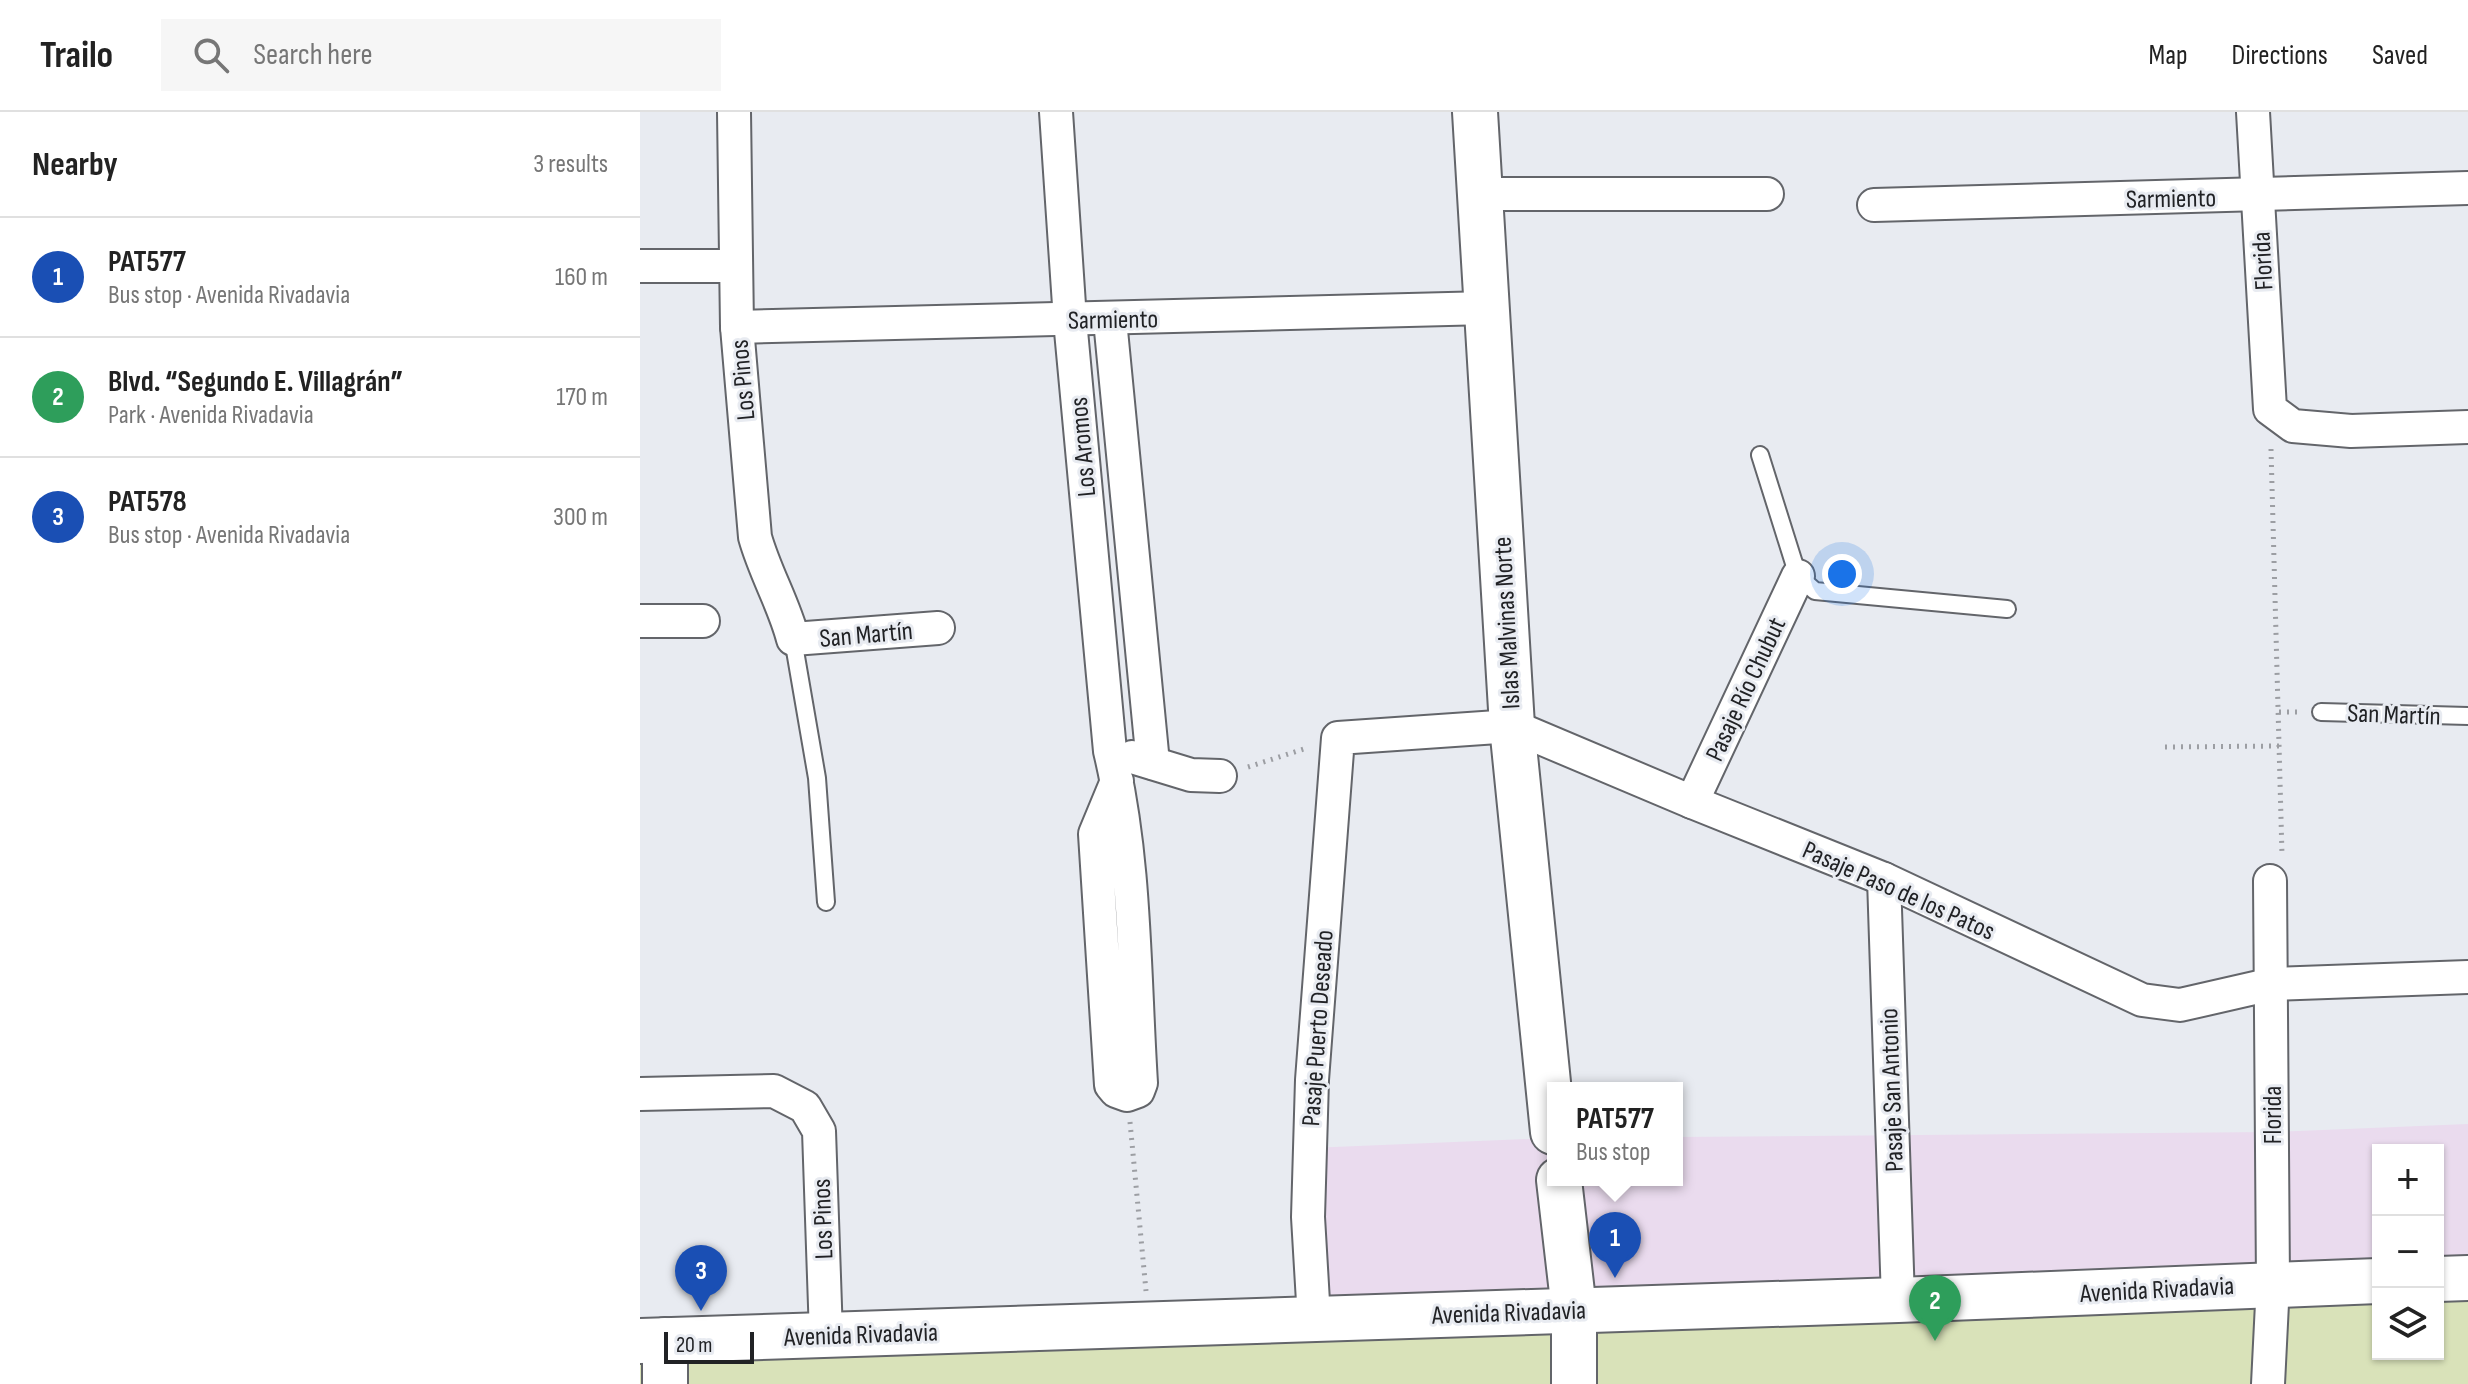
<!DOCTYPE html>
<html lang="en">
<head>
<meta charset="utf-8">
<style>
	body { margin:0; font-family:"Sofia Sans Condensed",sans-serif; background:#f6f6f6; color:#222 }
	.controls { position:absolute; right:24px; bottom:24px; display:grid; overflow:hidden; border-radius:0px; box-shadow:0 2px 6px #0004 }
	.controls button { width:72px; height:72px; display:grid; place-items:center; padding:0; border:0; border-bottom:2px solid #e0e0e0; background:#fff; color:#222; font:40px sans-serif }
	.scale { position:absolute; left:24px; bottom:20px; width:90px; box-sizing:border-box; padding-left:8px; border:4px solid #212225; border-top:0; font-size:22px; line-height:28px; white-space:nowrap; color:#212225; -webkit-text-stroke:6px #e8ebf1; paint-order:stroke }
	.you { position:absolute; left:1202px; top:462px; width:28px; height:28px; margin:-20px; border:6px solid #fff; border-radius:50%; background:#1a73e8; box-shadow:0 0 0 12px #1a73e833 }
	.badge { display:grid; place-items:center; width:52px; height:52px; border-radius:50%; background:#3d7c90; color:#fff; font-size:26px; font-weight:700 }
	.pin { position:absolute; translate:-50% -66px; filter:drop-shadow(0 2px 4px #0008) }
	.pin::after { content:''; position:absolute; top:42px; width:28px; height:24px; background:inherit; clip-path:polygon(0 0,100% 0,50% 100%) }
	.popup { position:absolute; left:907px; top:970px; width:136px; height:104px; box-sizing:border-box; display:grid; place-content:center; border-radius:0px; background:#fff; filter:drop-shadow(0 2px 6px #0005); font-size:26px; white-space:nowrap; color:#767676 }
	.popup b { font-size:30px; color:#222 }
	.popup::after { content:''; position:absolute; left:50%; top:100%; margin-left:-16px; border:16px solid transparent; border-top-color:#fff }
	.list { margin:0; padding:0; list-style:none }
	h2 { display:flex; justify-content:space-between; align-items:center; height:104px; margin:0; padding:0 32px; font-size:34px }
	h2 small { font-size:26px; font-weight:400; color:#767676 }
	.list li { display:grid; grid-template-columns:52px 1fr auto; gap:24px; align-items:center; box-sizing:border-box; height:120px; padding:0 32px; border-top:2px solid #e0e0e0 }
	.list b { display:block; font-size:30px; white-space:nowrap }
	.list p { margin:0; font-size:26px; white-space:nowrap; color:#767676 }
	.list em { font-size:26px; font-style:normal; color:#767676 }
	.icon { flex:none; width:44px; height:44px; fill:none; stroke:currentColor; stroke-width:2; stroke-linecap:round; stroke-linejoin:round }
	.map { position:relative; flex:none; width:1828px; height:1272px; overflow:hidden }
	header { display:flex; align-items:center; gap:48px; box-sizing:border-box; height:112px; padding:0 40px; background:#fff; border-bottom:2px solid #e0e0e0 }
	header strong { font-size:38px }
	nav { display:flex; gap:44px; margin-inline-start:auto; font-size:28px }
	.search { width:560px; height:72px; background:#f6f6f6; display:flex; align-items:center; gap:20px; box-sizing:border-box; padding:0 28px; border-radius:0px; color:#767676; font-size:30px }
	main { display:flex }
	aside { flex:1; background:#fff }
	.map>svg:first-child { display:block }
</style>
</head>
<body>
<header>
<strong>Trailo</strong>
<div class="search"><svg class="icon" aria-label="search" viewBox="0 0 24 24"><circle cx="10" cy="10" r="6"/><path d="M15 15l6 6"/></svg>Search here</div>
<nav><a>Map</a><a>Directions</a><a>Saved</a></nav>
</header>
<main>
<aside>
<h2>Nearby<small>3 results</small></h2>
<ul class="list">
<li><span class="badge" style="background:#1a4fb4">1</span><div><b>PAT577</b><p>Bus stop · Avenida Rivadavia</p></div><em>160 m</em></li>
<li><span class="badge" style="background:#2e9e5b">2</span><div><b>Blvd. “Segundo E. Villagrán”</b><p>Park · Avenida Rivadavia</p></div><em>170 m</em></li>
<li><span class="badge" style="background:#1a4fb4">3</span><div><b>PAT578</b><p>Bus stop · Avenida Rivadavia</p></div><em>300 m</em></li>
</ul>
</aside>
<div class="map">
<svg width="1828" height="1272" viewBox="0 0 1828 1272">
	<rect width="100%" height="100%" fill="#e8ebf1"/>
	<path fill="#eadbee" fill-rule="evenodd" d="M1828,1012v260l-1154,-65 -4,-171 243,-10v42h124v-43l595,-5zM1738,1038h60v204h-60z"/>
	<path fill="#d9e2b9" d="M1828,1166v106h-1828v-43l1738,-60v73h60v-75z"/>
	<g fill="none" stroke-linecap="round" stroke-linejoin="round">
		<defs>
			<g id="lane">
				<path d="M1120,343l38,121 17,15 192,18"/>
				<path d="M153,527l24,139 9,124"/>
				<path d="M1681,600l147,4"/>
			</g>
			<g id="street">
				<path d="M94,0l3,215 18,210c10,36 29,67 38,102l145,-11"/>
				<path d="M416,0l14,208 40,431c26,108 24,222 31,332l-3,8 -11,4 -11,-4 -5,-6 -16,-251 22,-53"/>
				<path d="M1613,0l17,297 23,17 58,5 117,-4"/>
				<path d="M839,82h288"/>
				<path d="M1234,93l594,-17"/>
				<path d="M0,154h96"/>
				<path d="M470,208l43,443"/>
				<path d="M97,215l751,-19"/>
				<path d="M0,509h63"/>
				<path d="M492,645l59,18 29,1"/>
				<path d="M1052,690l106,-226"/>
				<path d="M1244,767l14,421"/>
				<path d="M0,982l134,-3 31,16 14,24 7,204"/>
				<path d="M674,1207l-6,-102 4,-137 26,-342 174,-12 180,76 192,77 258,121 38,5 92,-21 196,-7"/>
				<path d="M1628,1272l5,-101 -3,-402"/>
			</g>
			<g id="secondary">
				<path d="M835,0l37,614 41,406"/>
				<path d="M919,1068l15,130v74"/>
				<path d="M25,1272v-44"/>
			</g>
			<g id="primary">
				<path d="M1798,1167l30,-1"/>
				<path d="M0,1229l1258,-41 480,-19"/>
			</g>
		</defs>
		<use href="#lane" stroke="#63656a" stroke-width="20"/>
		<use href="#street" stroke="#63656a" stroke-width="36"/>
		<use href="#secondary" stroke="#63656a" stroke-width="48"/>
		<use href="#primary" stroke="#63656a" stroke-width="48"/>
		<g stroke="#9c9ea3" stroke-width="5" stroke-dasharray="2 6" stroke-linecap="butt">
			<path d="M1631,337l11,406"/>
			<path d="M1639,600h21"/>
			<path d="M1525,635l115,-1"/>
			<path d="M608,655l59,-19"/>
			<path d="M490,1010l16,169"/>
		</g>
		<use href="#lane" stroke="#fff" stroke-width="16"/>
		<use href="#street" stroke="#fff" stroke-width="32"/>
		<use href="#secondary" stroke="#fff" stroke-width="44"/>
		<use href="#primary" stroke="#fff" stroke-width="44"/>
	</g>
	<g text-anchor="middle" stroke-width="6" stroke-linejoin="round" paint-order="stroke">
		<g font-size="26" fill="#212225" stroke="#e8ebf1">
			<text transform="translate(1531 86) rotate(-1)" y="9">Sarmiento</text>
			<text transform="translate(1622 149) rotate(-93)" y="9">Florida</text>
			<text transform="translate(473 207) rotate(-1)" y="9">Sarmiento</text>
			<text transform="translate(102 268) rotate(-95)" y="9">Los Pinos</text>
			<text transform="translate(442 335) rotate(-95)" y="9">Los Aromos</text>
			<text transform="translate(866 511) rotate(-93)" y="9">Islas Malvinas Norte</text>
			<text transform="translate(226 522) rotate(-5)" y="9">San Martín</text>
			<text transform="translate(1105 577) rotate(-65)" y="9">Pasaje Río Chubut</text>
			<text transform="translate(1754 602) rotate(2)" y="9">San Martín</text>
			<text transform="translate(1259 778) rotate(24)" y="9">Pasaje Paso de los Patos</text>
			<text transform="translate(677 916) rotate(-86)" y="9">Pasaje Puerto Deseado</text>
			<text transform="translate(1251 978) rotate(-92)" y="9">Pasaje San Antonio</text>
			<text transform="translate(1632 1003) rotate(-90)" y="9">Florida</text>
			<text transform="translate(182 1107) rotate(-92)" y="9">Los Pinos</text>
			<text transform="translate(1517 1177) rotate(-3)" y="9">Avenida Rivadavia</text>
			<text transform="translate(869 1200) rotate(-2)" y="9">Avenida Rivadavia</text>
			<text transform="translate(221 1222) rotate(-2)" y="9">Avenida Rivadavia</text>
		</g>
	</g>
</svg>
<div class="controls">
<button>+</button>
<button>−</button>
<button><svg class="icon" aria-label="layers" viewBox="0 0 24 24"><path d="M12 4l9 5-9 5-9-5zM3 14l9 5 9-5"/></svg></button>
</div>
<div class="scale">20 m</div>
<div class="you"></div>
<div class="pin badge" style="left:975px;top:1166px;background:#1a4fb4">1</div>
<div class="popup"><b>PAT577</b>Bus stop</div>
<div class="pin badge" style="left:1295px;top:1229px;background:#2e9e5b">2</div>
<div class="pin badge" style="left:61px;top:1199px;background:#1a4fb4">3</div>
</div>
</main>
</body>
</html>
